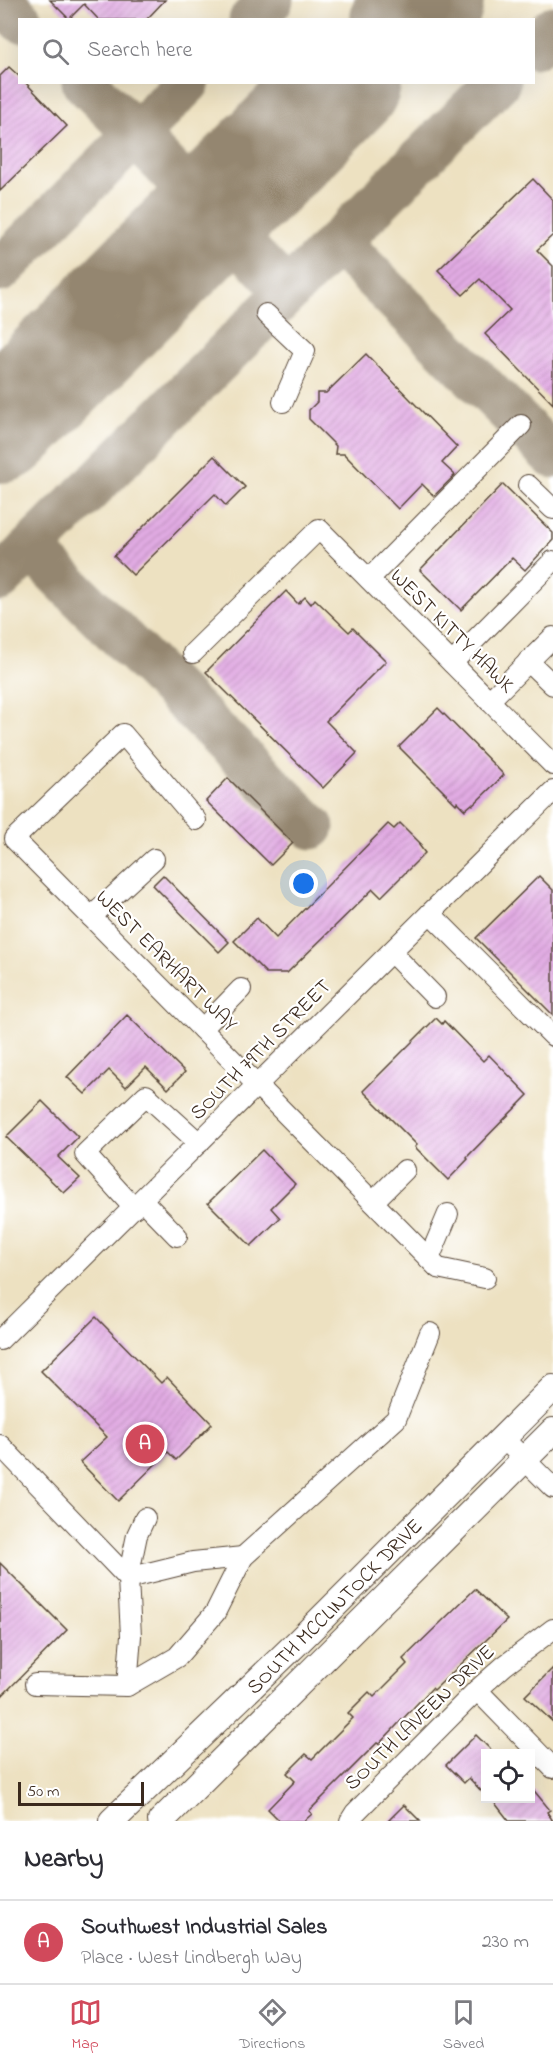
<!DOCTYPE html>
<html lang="en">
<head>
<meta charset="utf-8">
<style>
	body { margin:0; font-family:"Indie Flower",sans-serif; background:#f2f2f3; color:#2b2b33 }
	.controls { position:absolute; right:18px; bottom:18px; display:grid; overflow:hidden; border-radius:0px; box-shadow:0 6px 24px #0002 }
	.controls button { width:54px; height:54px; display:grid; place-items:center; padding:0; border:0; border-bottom:2px solid #e1e1e2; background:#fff; color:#2b2b33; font:30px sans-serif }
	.scale { position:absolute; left:18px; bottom:15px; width:126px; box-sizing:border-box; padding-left:6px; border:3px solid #3b2a1e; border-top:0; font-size:16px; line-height:21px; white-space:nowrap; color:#3b2a1e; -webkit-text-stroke:4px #fff; paint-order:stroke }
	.you { position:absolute; left:304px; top:884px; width:21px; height:21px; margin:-15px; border:4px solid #fff; border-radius:50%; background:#1a73e8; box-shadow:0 0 0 9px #1a73e833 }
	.badge { display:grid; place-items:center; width:39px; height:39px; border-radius:50%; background:#d1495b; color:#fff; font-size:20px; font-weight:700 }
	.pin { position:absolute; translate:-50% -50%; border:3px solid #fff; box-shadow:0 2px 6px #0006 }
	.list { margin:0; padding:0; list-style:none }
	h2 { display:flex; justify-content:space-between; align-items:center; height:78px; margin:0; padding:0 24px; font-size:26px }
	h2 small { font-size:20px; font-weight:400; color:#7c7c81 }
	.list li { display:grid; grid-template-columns:39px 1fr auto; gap:18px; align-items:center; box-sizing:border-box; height:84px; padding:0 24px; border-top:2px solid #e1e1e2 }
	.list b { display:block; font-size:22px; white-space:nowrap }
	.list p { margin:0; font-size:20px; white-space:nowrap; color:#7c7c81 }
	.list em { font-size:20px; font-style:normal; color:#7c7c81 }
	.icon { flex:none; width:33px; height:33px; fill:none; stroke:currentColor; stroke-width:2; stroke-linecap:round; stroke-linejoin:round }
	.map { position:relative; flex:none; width:553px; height:1821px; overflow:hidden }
	.search { position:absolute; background:#fff; box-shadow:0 6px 24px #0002; left:18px; right:18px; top:18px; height:66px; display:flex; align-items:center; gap:15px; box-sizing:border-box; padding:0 21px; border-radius:0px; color:#7c7c81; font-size:22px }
	.sheet { height:162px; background:#fff }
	nav { display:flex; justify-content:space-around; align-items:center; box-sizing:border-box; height:84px; border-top:2px solid #e1e1e2; background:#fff; font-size:16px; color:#7c7c81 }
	nav a { display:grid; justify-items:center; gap:3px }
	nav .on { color:#d1495b }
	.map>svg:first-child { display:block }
</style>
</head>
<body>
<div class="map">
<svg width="553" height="1821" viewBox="0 0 553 1821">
	<defs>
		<pattern id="building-hatch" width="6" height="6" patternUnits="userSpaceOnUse" patternTransform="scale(1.5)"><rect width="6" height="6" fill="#e1abe3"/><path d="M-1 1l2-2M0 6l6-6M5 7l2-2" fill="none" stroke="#c293c2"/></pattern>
	</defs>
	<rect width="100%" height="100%" fill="#fff"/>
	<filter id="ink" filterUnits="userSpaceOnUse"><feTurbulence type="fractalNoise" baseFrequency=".0167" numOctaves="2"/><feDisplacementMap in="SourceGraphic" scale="12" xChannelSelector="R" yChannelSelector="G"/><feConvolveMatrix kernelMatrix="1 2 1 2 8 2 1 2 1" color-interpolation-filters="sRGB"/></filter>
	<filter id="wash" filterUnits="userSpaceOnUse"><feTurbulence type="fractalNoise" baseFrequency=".008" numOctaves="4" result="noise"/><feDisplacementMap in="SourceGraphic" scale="24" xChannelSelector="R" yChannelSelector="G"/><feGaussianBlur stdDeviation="1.35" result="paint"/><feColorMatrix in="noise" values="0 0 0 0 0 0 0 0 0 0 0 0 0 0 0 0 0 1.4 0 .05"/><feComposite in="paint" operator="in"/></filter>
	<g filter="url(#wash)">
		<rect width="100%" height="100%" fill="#ede1c1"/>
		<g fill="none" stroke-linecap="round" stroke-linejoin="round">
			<g stroke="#948670" stroke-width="45">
				<path d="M1,0l19,20"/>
				<path d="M251,20l20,-20"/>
				<path d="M534,47l19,-19"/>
				<path d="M84,82l52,52"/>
				<path d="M135,135l153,157"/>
				<path d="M338,242l215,214"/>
				<path d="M0,270l188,-188"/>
				<path d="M31,548l281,279"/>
				<path d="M0,579l498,-497"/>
			</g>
			<g stroke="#948670" stroke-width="114">
				<path d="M407,20l20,-20"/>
				<path d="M0,426l344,-344"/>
			</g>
		</g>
		<g id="blocks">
			<g fill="url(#building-hatch)">
				<path d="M50,0h115l-19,20h-47l-15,-16 -15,15z"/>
				<path d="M9,67l11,10v5h5l42,44 -67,65v-115z"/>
				<path d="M533,179l20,21v35l-16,15 16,16v138l-68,-70 25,-24 -30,-31 -17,16 -25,-25z"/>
				<path d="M366,354l91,93 -15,16 13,12 -21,21 -12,-12 -24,25 -54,-55h-9l1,-8 -27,-27v-9l8,-8v-9h9z"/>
				<path d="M214,456l31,31 -19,19 -11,-12 -82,81 -19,-19z"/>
				<path d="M503,484l50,49v7l-28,30 -13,-12 -51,52 -41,-40z"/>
				<path d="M286,591l12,13 7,-7 6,7 4,-5 34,33 4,-4 33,33 -60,60 31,32 -34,35 -117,-116z"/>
				<path d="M438,708l66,67 -31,30 -1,-1 -7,6 -8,-8 -1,2 -57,-57z"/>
				<path d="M228,778l65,65 -22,22 -65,-64z"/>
				<path d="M400,823l21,21 -2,1 6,8 -44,44 -8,-8 -86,84h-21l-32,-32 23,-23 19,20 112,-114 6,5z"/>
				<path d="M163,875l66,67 -10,10 -66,-67z"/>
				<path d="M539,876l14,14v125l-77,-77z"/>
				<path d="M127,1015l58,57 -17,17 -22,-22 -20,20 -17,-17 -24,24 -18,-17z"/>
				<path d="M436,1018l6,6 2,-3 39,40 6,-6 39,40 -61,62 1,2 -20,21 -33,-33 2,-2 -54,-54z"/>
				<path d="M42,1101l36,36 -20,20 22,21 -16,15 -58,-56z"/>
				<path d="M262,1150l33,34 -24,24 9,10 -29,28 -43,-43z"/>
				<path d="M96,1317l65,66 6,-6 45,47 -36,36 -8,-8 -50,49 -38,-39 27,-25 -66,-66z"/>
				<path d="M0,1563l67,67 -67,68z"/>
				<path d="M475,1589l32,31 -73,70 -2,-2 -53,56 -2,-1 -68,68 3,3 -8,7h-24l-12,-12 27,-28 -8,-8 19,-19 6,5 41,-41 -5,-5 21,-21 5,5 33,-33 -4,-5z"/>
				<path d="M553,1668v54l-28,-26z"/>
				<path d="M476,1735l19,19h-9v42l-17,-18 -5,5 -18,-18z"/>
				<path d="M531,1787l19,23 -3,2 6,9h-44l-18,-23h40z"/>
				<path d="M404,1805l16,16h-32z"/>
			</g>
		</g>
	</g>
	<g filter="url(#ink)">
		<use href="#blocks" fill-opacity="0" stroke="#564536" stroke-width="1.5"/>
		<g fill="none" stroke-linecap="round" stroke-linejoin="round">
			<defs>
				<g id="minor">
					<path d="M266,314l39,37 -22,51"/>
					<path d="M528,485l25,24"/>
					<path d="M369,579l152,-154"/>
					<path d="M193,653l126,-124 234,236"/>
					<path d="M528,661l25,24"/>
					<path d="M452,663l101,-102"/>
					<path d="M489,701l64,-64"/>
					<path d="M196,820l-73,-86 -109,105 424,429 47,10"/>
					<path d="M430,913l123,123"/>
					<path d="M91,917l63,-58"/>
					<path d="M391,952l44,45"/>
					<path d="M202,1029l39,-40"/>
					<path d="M142,1200l35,36"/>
					<path d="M373,1202l32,-32"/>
					<path d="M134,1208l-49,-54 61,-59 53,48"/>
					<path d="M429,1259l19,-45"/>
					<path d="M0,1340l553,-549"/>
					<path d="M503,1438l50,50"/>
					<path d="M0,1445l128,133"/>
					<path d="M145,1518l-8,17 -9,43 3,58 -4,50 50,-29 38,-44 28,-56 153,-138 34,-86"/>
					<path d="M128,1578l65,-16 50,-5"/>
					<path d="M35,1684l92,2"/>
					<path d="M477,1690l76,78"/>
					<path d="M350,1821l5,-8 122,-123 27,-24 49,-37"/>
				</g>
				<g id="major">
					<path d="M112,1821l186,-179 255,-254"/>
					<path d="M161,1821l392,-390"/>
				</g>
			</defs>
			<use href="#minor" stroke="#564536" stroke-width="22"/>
			<use href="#major" stroke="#564536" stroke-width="28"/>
			<use href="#minor" stroke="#fff" stroke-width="20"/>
			<use href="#major" stroke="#fff" stroke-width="26"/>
		</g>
	</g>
	<g text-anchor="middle" stroke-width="4.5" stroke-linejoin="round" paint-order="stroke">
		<g font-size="21" fill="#3b2a1e" stroke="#fff">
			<text transform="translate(453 630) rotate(45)" y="7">WEST KITTY HAWK</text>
			<text transform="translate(167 960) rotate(45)" y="7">WEST EARHART WAY</text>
			<text transform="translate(260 1049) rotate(-45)" y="7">SOUTH 79TH STREET</text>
			<text transform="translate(334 1606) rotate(-45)" y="7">SOUTH MCCLINTOCK DRIVE</text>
			<text transform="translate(419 1717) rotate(-44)" y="7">SOUTH LAVEEN DRIVE</text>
		</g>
	</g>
</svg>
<div class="controls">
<button><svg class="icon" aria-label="locate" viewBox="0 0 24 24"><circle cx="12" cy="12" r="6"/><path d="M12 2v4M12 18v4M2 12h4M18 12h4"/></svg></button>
</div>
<div class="scale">50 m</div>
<div class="you"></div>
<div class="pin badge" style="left:145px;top:1444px">A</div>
<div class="search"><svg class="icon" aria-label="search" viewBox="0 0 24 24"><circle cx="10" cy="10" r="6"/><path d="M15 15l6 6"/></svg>Search here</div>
</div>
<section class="sheet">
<h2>Nearby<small></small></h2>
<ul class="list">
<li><span class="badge">A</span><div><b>Southwest Industrial Sales</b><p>Place · West Lindbergh Way</p></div><em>230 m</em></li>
</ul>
</section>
<nav>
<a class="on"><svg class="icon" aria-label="map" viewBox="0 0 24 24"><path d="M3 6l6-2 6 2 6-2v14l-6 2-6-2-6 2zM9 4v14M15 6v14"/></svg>Map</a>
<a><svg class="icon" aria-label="directions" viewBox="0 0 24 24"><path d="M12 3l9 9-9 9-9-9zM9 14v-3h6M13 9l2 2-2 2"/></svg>Directions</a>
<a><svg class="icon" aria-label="saved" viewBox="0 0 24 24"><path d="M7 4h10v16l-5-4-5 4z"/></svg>Saved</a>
</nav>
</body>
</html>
